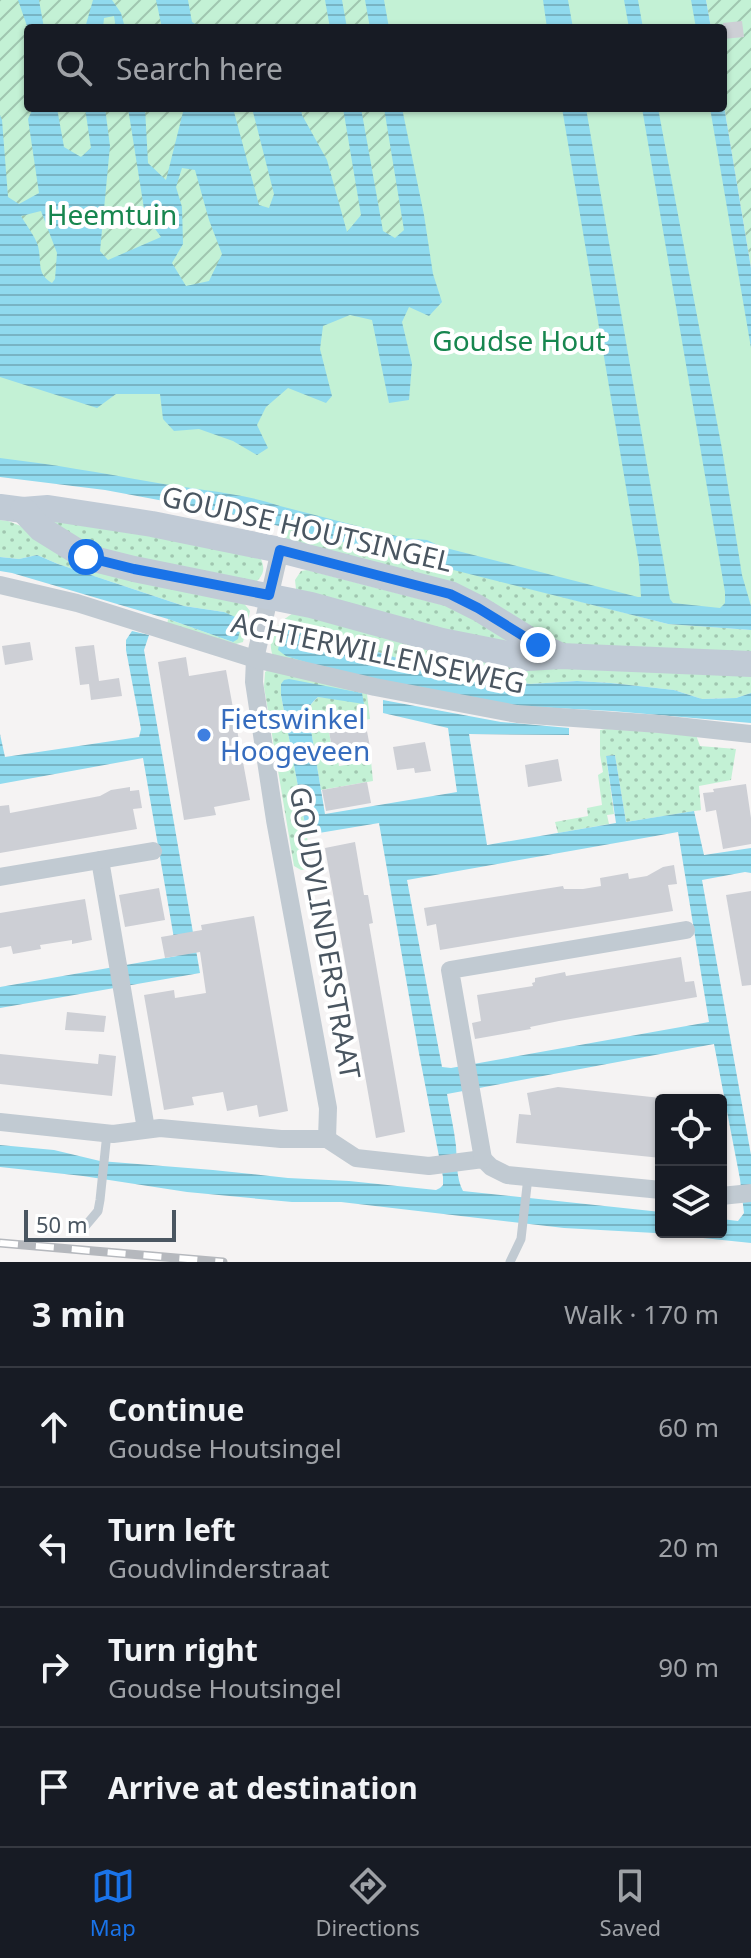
<!DOCTYPE html>
<html lang="en">
<head>
<meta charset="utf-8">
<style>
	body { margin:0; font-family:"Noto Sans",sans-serif; background:#242831; color:#f1f3f6 }
	.controls { position:absolute; right:24px; bottom:24px; display:grid; overflow:hidden; border-radius:8px; box-shadow:0 2px 6px #0004 }
	.controls button { width:72px; height:72px; display:grid; place-items:center; padding:0; border:0; border-bottom:2px solid #363941; background:#171b24; color:#f1f3f6; font:40px sans-serif }
	.scale { position:absolute; left:24px; bottom:20px; width:152px; box-sizing:border-box; padding-left:8px; border:4px solid #4a5661; border-top:0; font-size:22px; line-height:28px; white-space:nowrap; color:#4a5661; -webkit-text-stroke:6px #fff; paint-order:stroke }
	.stop { position:absolute; width:24px; height:24px; margin:-18px; border:6px solid #1a73e8; border-radius:50%; background:#fff }
	.stop.end { background:#1a73e8; border-color:#fff; box-shadow:0 2px 8px #0008 }
	.list { margin:0; padding:0; list-style:none }
	h2 { display:flex; justify-content:space-between; align-items:center; height:104px; margin:0; padding:0 32px; font-size:34px }
	h2 small { font-size:26px; font-weight:400; color:#9ea1a6 }
	.list li { display:grid; grid-template-columns:52px 1fr auto; gap:24px; align-items:center; box-sizing:border-box; height:120px; padding:0 32px; border-top:2px solid #363941 }
	.list b { display:block; font-size:30px; white-space:nowrap }
	.list p { margin:0; font-size:26px; white-space:nowrap; color:#9ea1a6 }
	.list em { font-size:26px; font-style:normal; color:#9ea1a6 }
	.icon { flex:none; width:44px; height:44px; fill:none; stroke:currentColor; stroke-width:2; stroke-linecap:round; stroke-linejoin:round }
	.map { position:relative; flex:none; width:751px; height:1262px; overflow:hidden }
	.search { position:absolute; background:#171b24; box-shadow:0 2px 6px #0004; left:24px; right:24px; top:24px; height:88px; display:flex; align-items:center; gap:20px; box-sizing:border-box; padding:0 28px; border-radius:8px; color:#9ea1a6; font-size:30px }
	.sheet { height:584px; background:#171b24 }
	nav { display:flex; justify-content:space-around; align-items:center; box-sizing:border-box; height:112px; border-top:2px solid #363941; background:#171b24; font-size:22px; color:#9ea1a6 }
	nav a { display:grid; justify-items:center; gap:4px }
	nav .on { color:#1a73e8 }
	.map>svg:first-child { display:block }
</style>
</head>
<body>
<div class="map">
<svg width="751" height="1262" viewBox="0 0 751 1262">
	<defs>
		<pattern id="grass-dots" width="8" height="8" patternUnits="userSpaceOnUse" patternTransform="scale(2)"><rect width="8" height="8" fill="#c3f1d5"/><path d="M2 2h.1M6 6h.1" fill="none" stroke="#a0c6b0" stroke-width="1.8" stroke-linecap="round"/></pattern>
		<pattern id="garden-furrows" width="10" height="10" patternUnits="userSpaceOnUse" patternTransform="scale(2)"><rect width="10" height="10" fill="#c3f1d5"/><path d="M-1 1l2-2M0 10L10 0M9 11l2-2" fill="none" stroke="#a0c6b0"/></pattern>
		<pattern id="water-rules" width="6" height="5" patternUnits="userSpaceOnUse" patternTransform="scale(2)"><rect width="6" height="5" fill="#90daee"/><path d="M0 2.5h6" fill="none" stroke="#78b4c4"/></pattern>
	</defs>
	<rect width="100%" height="100%" fill="#f5f3f3"/>
	<g fill="url(#grass-dots)">
		<path d="M50,513l211,46c4,10 3,15 -5,23l-174,-33 -34,-25z"/>
		<path d="M0,520l8,1 23,9 211,71 8,10 -7,31 -7,2 -2,6 -67,-25 1,-6 65,23 -9,-30 -40,-6 -126,-42 -21,-9 -18,4 -19,-2z"/>
		<path d="M282,527l89,21 297,76 83,6v24l-187,-9 -285,-101z"/>
		<path d="M307,570l167,43 36,31 -204,-47 -10,-8 -1,-9 6,-9z"/>
		<path d="M297,611l38,10 416,54v18l-15,5 -34,1 -28,-9 -63,-7 -34,-2 -47,3 -32,-5 -30,-8 -51,-7 -105,-32 6,34 -45,-10c-8,-21 7,-36 24,-45z"/>
		<path d="M270,669l97,25 3,25 -42,7 4,23h4l3,17 32,-5 2,20 -52,9 -10,-60c-12,-11 -3,-23 7,-33l12,1 -49,-14v11l26,140 3,34 -9,1 -7,-4 -30,-179 1,-15z"/>
		<path d="M607,729l89,6 4,11 36,3 -5,31 -32,6 2,24 -75,12 -11,-67 -9,1 8,58 -7,1 2,9 -51,9 -3,-11 33,-6 -1,-8 15,-3 -4,-30 5,-3 -3,-17v-25z"/>
	</g>
	<path fill="#c3f1d5" d="M0,0h700l5,28h-677v80h690l33,198v311l-188,-26 -423,-105 -140,-12z"/>
	<g fill="url(#garden-furrows)">
		<path d="M0,0h378l4,28h-354v80h368l31,177 -405,48 -22,-130z"/>
		<path d="M706,0h45v268l-28,-168v-72h-12z"/>
	</g>
	<g fill="url(#water-rules)" fill-rule="evenodd">
		<path d="M18,0h21l5,28h-16v11l-1,-13z"/>
		<path d="M93,0h19l9,13 4,15h-9l-2,-12 -10,2 -1,10h-18z"/>
		<path d="M156,0h32l4,22 10,6h-40z"/>
		<path d="M325,0h17l5,28h-17z"/>
		<path d="M365,0h19l5,28h-19z"/>
		<path d="M543,0h25l5,28h-26z"/>
		<path d="M624,0h14l5,28h-14z"/>
		<path d="M691,0h15l5,28h-15z"/>
		<path d="M723,100l28,168v80l-41,-240h13z"/>
		<path d="M33,108h24l7,39 17,10 10,-9 -6,-40h20l5,38 -10,105 8,9 53,-23 -16,-22 -17,-107h17l3,55 18,17 18,-72h49l26,97 10,3 5,-14 -22,-86h49l1,7 25,45 20,72 14,-17 -18,-107h18l22,123 12,7 9,-8 -20,-122h18l22,107 9,59 9,28 -13,14 -20,-9 -7,15 10,42 -3,36 -20,3 -17,-83 -22,-5 -27,11 -3,23 12,47 -6,7 -38,-15 -22,19 -9,18 11,23 -11,7 -24,-14 -34,-12 -25,2 -11,-12 -3,-25h-44l-19,14 -97,-31v-262l2,5 6,77 11,7 20,-11 -11,-74zM182,168l13,2 14,50 13,34 -13,27 -23,5 -14,-23 11,-19 -1,-37 -6,-20zM41,211l16,42 -2,26 -3,4c-16,-9 -10,-22 -14,-37 -3,-10 -12,-21 -17,-30z"/>
		<path d="M562,108h24l84,491 3,4 47,5 5,-5v-11l-83,-484h16l64,341 20,126 9,31v24l-83,-6 -445,-112 -118,-22 -105,-13v-19c51,6 102,15 152,24 43,8 87,10 128,24l124,32 23,2 15,7 196,50h3l-2,-33z"/>
		<path d="M37,555l21,9 126,42 40,6 18,8 -4,19 -5,3 -65,-23 -156,-46 -12,-2v-14l19,2z"/>
		<path d="M290,629l22,3 105,32 51,7 30,8 32,5 47,-3 34,2 63,7 28,9 34,-1 15,-5v30l-139,-12 -97,-5 -102,-18 -95,-22 -32,-10 -8,-6 4,-19z"/>
		<path d="M132,631l17,4 -5,15 56,323 -200,35v-21l177,-31 -34,-198 -143,26v-50l5,23 134,-20 2,-8 -15,-79v-10z"/>
		<path d="M289,679l73,14 2,11 -46,-7c-10,9 -19,22 -7,33l14,84 132,-22 -9,-64 -65,-15v-13l118,22 68,6v7l-100,-1 18,111 129,-22 -10,-67 9,-1 11,67 68,-11 10,44 47,-7v25l-6,-1 -43,8 49,275v88l-96,-10 -91,-5 -223,-26h-49l-105,-10 -104,-16 -83,-9v-22l54,5 46,11 113,9 75,8 61,3 87,9 4,-2 3,-3v-8l-25,-129 -39,-225 -72,12 -26,-140v-11l3,-4zM678,832l31,190 -258,46 -9,-1 -35,-187zM714,1044l26,135 4,34 -6,8 -17,-2v13h-60v-20l-198,-21c-7,-13 -6,-30 -7,-45 -2,-17 -6,-35 -9,-52z"/>
	</g>
	<g fill="#cdcfd5">
		<path d="M742,21l2,16 -21,2v-16z"/>
		<path d="M30,642l3,18 -28,5 -3,-19z"/>
		<path d="M94,645l5,36 20,-3 3,18 -31,4 -2,-16 -9,1 -5,-38z"/>
		<path d="M186,657l3,19 37,-6 24,130 -36,7 2,8 -32,5 -26,-158z"/>
		<path d="M360,721l1,6 5,-1 4,21 -27,5 -1,-6 -10,2 -4,-22z"/>
		<path d="M425,742l6,29 -16,2 -1,-5 -17,2 -4,-23z"/>
		<path d="M558,759l4,22 -34,6 -3,-22z"/>
		<path d="M367,782l4,21 -45,8 -4,-21z"/>
		<path d="M746,784l5,34v26l-28,5 -7,-39 -10,2 -3,-19 11,-1 -1,-3z"/>
		<path d="M130,787v4l9,-1 3,18 -9,1 4,20 -137,24v-47l9,-1 1,8 90,-17 11,-6z"/>
		<path d="M355,842l9,53h4l5,28 -4,1 36,208 -29,6 -51,-290z"/>
		<path d="M674,865l3,19 -9,1 5,26 -233,39 -4,-26 -9,2 -3,-18 139,-22 1,3h19l18,-3 -1,-8 28,-5 1,6 18,-3 16,-9z"/>
		<path d="M159,888l6,32 -40,7 -6,-32z"/>
		<path d="M751,891v94l-9,1 -16,-91z"/>
		<path d="M85,899l7,41 -20,4v-4l-32,5 1,4 -28,5 -2,-8 -11,2v-35z"/>
		<path d="M254,916l34,195 -29,6 -2,-12 -30,6 -4,-19 -31,5 2,8 -30,5 -20,-115 30,-5 1,8 31,-5 -6,-41 -35,6 -4,-21 41,-7 -1,-5z"/>
		<path d="M681,957l4,25 9,-1 3,16 -138,24 -29,6 1,2 -56,10 -3,-16 9,-2 -4,-26 56,-9 -1,-3 3,-1v-4l30,-6 1,4z"/>
		<path d="M67,1012l39,4 -2,16 -39,-2z"/>
		<path d="M0,1054l98,10 1,-10 17,2 -4,40 -112,-12z"/>
		<path d="M558,1087l103,11v60l-145,-15 3,-29 12,1 -4,-22z"/>
	</g>
	<g fill="none" stroke-linecap="round" stroke-linejoin="round">
		<g stroke="#c1cad2" stroke-width="9">
			<path d="M82,1230l16,-19 2,-11 7,-67"/>
			<path d="M510,1262l11,-23 7,-62"/>
		</g>
		<g stroke="#c1cad2" stroke-width="18">
			<path d="M280,550l-25,109 -1,23 21,138 53,288 -1,31"/>
			<path d="M0,585l77,18 178,56 120,28 142,27 142,10 92,10"/>
			<path d="M100,860l46,269"/>
			<path d="M0,877l153,-26"/>
			<path d="M0,1122l113,12 47,-6 121,11h46l29,19 73,8 54,-7 8,8 16,8 154,15"/>
			<path d="M483,1159l-33,-189 236,-40"/>
			<path d="M721,1196l30,-3"/>
		</g>
		<g stroke="#c1cbd6" stroke-width="26">
			<path d="M0,507l23,3 25,-2 104,16 128,26 170,44 28,14 60,37 21,10"/>
			<path d="M23,510l18,19 45,28 48,12 177,36 131,36 85,17 34,-2 190,8"/>
		</g>
		<defs>
			<path id="rail" d="M0,1243l223,19"/>
		</defs>
		<use href="#rail" stroke="#b5b8bd" stroke-width="9"/>
		<use href="#rail" stroke="#fff" stroke-width="6" stroke-dasharray="18" stroke-linecap="butt"/>
	</g>
	<g fill="none" stroke-linecap="round" stroke-linejoin="round">
		<path stroke="#1a73e8" stroke-width="10" d="M86,557l48,12 135,26 11,-45 170,44 28,14 60,37"/>
	</g>
	<circle fill="#3f7fe0" stroke="#fff" stroke-width="3" cx="204" cy="735" r="8"/>
	<g text-anchor="middle" stroke-width="8" stroke-linejoin="round" paint-order="stroke">
		<g font-size="28" fill="#17864f" stroke="#fff">
			<text x="112" y="225">Heemtuin</text>
			<text x="519" y="351">Goudse Hout</text>
		</g>
		<g font-size="28" fill="#4a5661" stroke="#fff">
			<text transform="translate(307 529) rotate(13)" y="10">GOUDSE HOUTSINGEL</text>
			<text transform="translate(378 653) rotate(12)" y="10">ACHTERWILLENSEWEG</text>
			<text transform="translate(325 933) rotate(80)" y="10">GOUDVLINDERSTRAAT</text>
		</g>
		<g font-size="28" fill="#366cbe" stroke="#fff" text-anchor="start">
			<text x="220" y="729">Fietswinkel<tspan x="220" dy="32">Hoogeveen</tspan></text>
		</g>
	</g>
</svg>
<div class="controls">
<button><svg class="icon" aria-label="locate" viewBox="0 0 24 24"><circle cx="12" cy="12" r="6"/><path d="M12 2v4M12 18v4M2 12h4M18 12h4"/></svg></button>
<button><svg class="icon" aria-label="layers" viewBox="0 0 24 24"><path d="M12 4l9 5-9 5-9-5zM3 14l9 5 9-5"/></svg></button>
</div>
<div class="scale">50 m</div>
<div class="stop" style="left:86px;top:557px"></div>
<div class="stop end" style="left:538px;top:645px"></div>
<div class="search"><svg class="icon" aria-label="search" viewBox="0 0 24 24"><circle cx="10" cy="10" r="6"/><path d="M15 15l6 6"/></svg>Search here</div>
</div>
<section class="sheet">
<h2>3 min<small>Walk · 170 m</small></h2>
<ul class="list">
<li><svg class="icon" aria-label="ahead" viewBox="0 0 24 24"><path d="M12 20V5M6 11l6-6 6 6"/></svg><div><b>Continue</b><p>Goudse Houtsingel</p></div><em>60 m</em></li>
<li><svg class="icon" aria-label="left" viewBox="0 0 24 24"><path d="M17 20v-9H6M10 6l-5 5 5 5"/></svg><div><b>Turn left</b><p>Goudvlinderstraat</p></div><em>20 m</em></li>
<li><svg class="icon" aria-label="right" viewBox="0 0 24 24"><path d="M7 20v-9h11M14 6l5 5-5 5"/></svg><div><b>Turn right</b><p>Goudse Houtsingel</p></div><em>90 m</em></li>
<li><svg class="icon" aria-label="arrive" viewBox="0 0 24 24"><path d="M6 21V4h12l-3 4 3 4H6"/></svg><div><b>Arrive at destination</b></div></li>
</ul>
</section>
<nav>
<a class="on"><svg class="icon" aria-label="map" viewBox="0 0 24 24"><path d="M3 6l6-2 6 2 6-2v14l-6 2-6-2-6 2zM9 4v14M15 6v14"/></svg>Map</a>
<a><svg class="icon" aria-label="directions" viewBox="0 0 24 24"><path d="M12 3l9 9-9 9-9-9zM9 14v-3h6M13 9l2 2-2 2"/></svg>Directions</a>
<a><svg class="icon" aria-label="saved" viewBox="0 0 24 24"><path d="M7 4h10v16l-5-4-5 4z"/></svg>Saved</a>
</nav>
</body>
</html>
